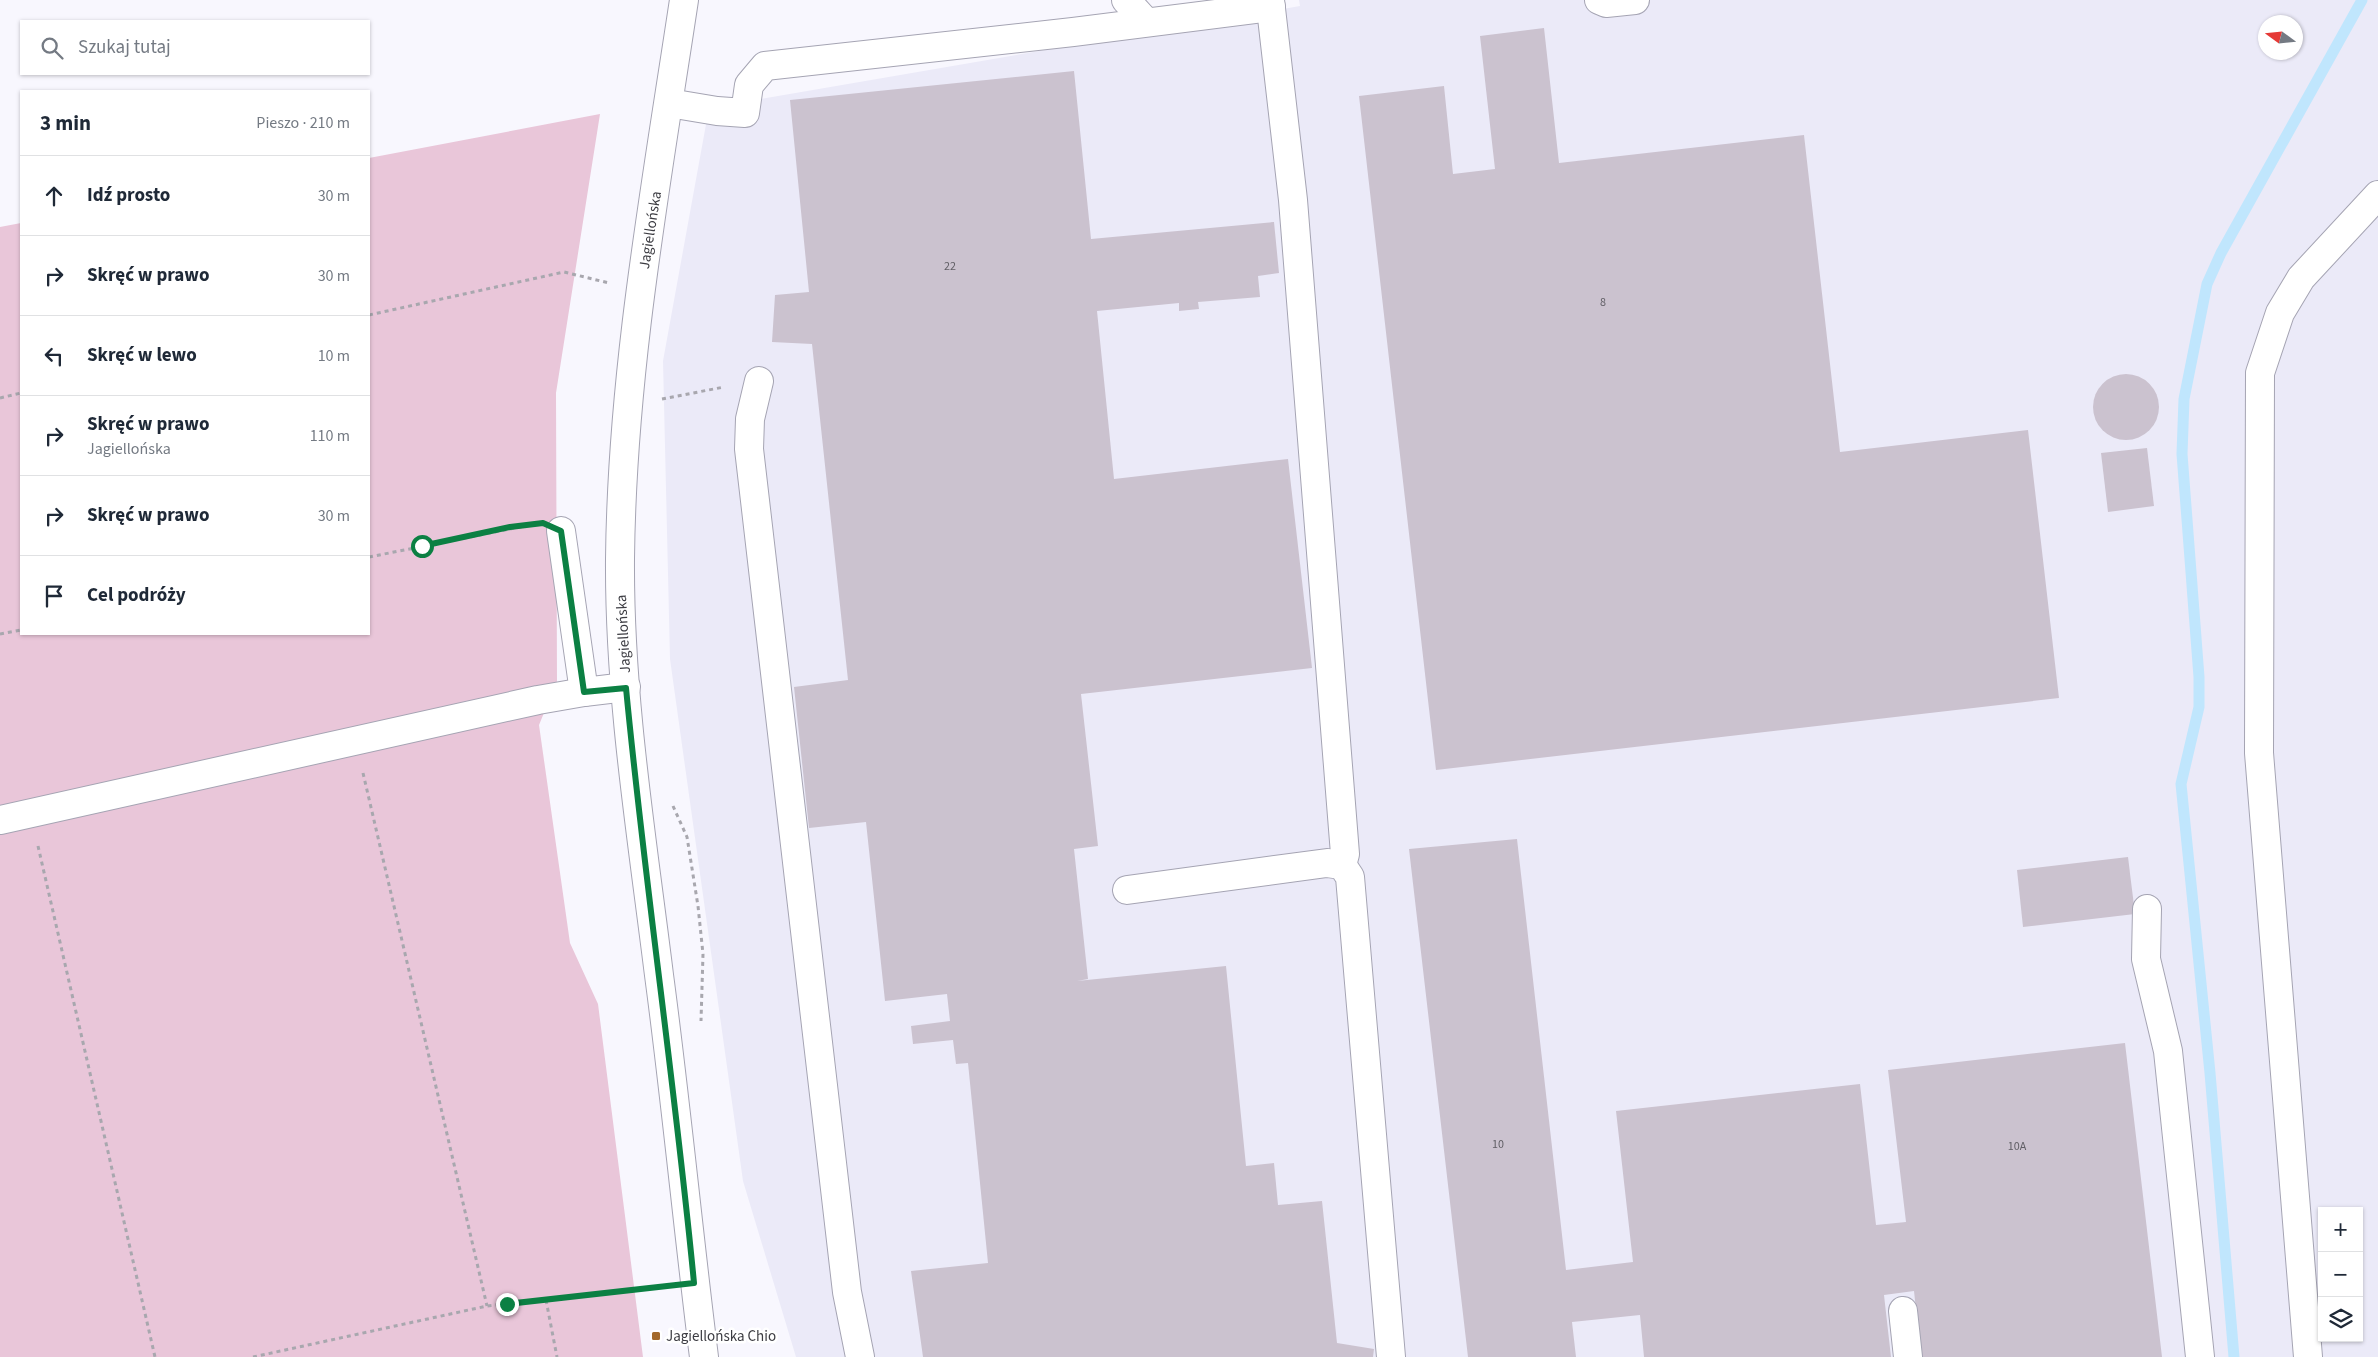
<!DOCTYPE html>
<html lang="pl">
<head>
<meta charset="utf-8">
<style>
	body { margin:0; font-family:"Source Sans 3",sans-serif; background:#f6f6f7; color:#1f2937 }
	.controls { position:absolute; right:15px; bottom:15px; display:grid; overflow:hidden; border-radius:0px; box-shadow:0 1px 4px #0004 }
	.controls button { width:45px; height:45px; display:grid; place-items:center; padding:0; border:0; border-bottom:1px solid #e0e1e3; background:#fff; color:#1f2937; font:25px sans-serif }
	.compass { position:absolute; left:2258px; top:15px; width:45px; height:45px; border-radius:50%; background:#fff; box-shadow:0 1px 4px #0004; rotate:285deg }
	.stop { position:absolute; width:15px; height:15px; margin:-11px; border:4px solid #0b8043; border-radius:50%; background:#fff }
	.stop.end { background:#0b8043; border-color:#fff; box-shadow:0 1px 5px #0008 }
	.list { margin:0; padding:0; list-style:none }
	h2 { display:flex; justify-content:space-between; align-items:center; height:65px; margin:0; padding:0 20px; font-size:21px }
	h2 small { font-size:16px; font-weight:400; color:#747a83 }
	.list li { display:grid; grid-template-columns:32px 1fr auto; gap:15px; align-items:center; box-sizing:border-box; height:80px; padding:0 20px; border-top:1px solid #e0e1e3 }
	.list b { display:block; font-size:19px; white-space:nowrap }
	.list p { margin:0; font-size:16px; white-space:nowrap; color:#747a83 }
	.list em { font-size:16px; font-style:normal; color:#747a83 }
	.icon { flex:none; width:28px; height:28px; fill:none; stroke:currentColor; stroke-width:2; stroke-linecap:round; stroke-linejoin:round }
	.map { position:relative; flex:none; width:2378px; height:1357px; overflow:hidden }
	.search { position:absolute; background:#fff; box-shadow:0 1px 4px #0004; left:20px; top:20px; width:350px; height:55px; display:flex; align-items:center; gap:12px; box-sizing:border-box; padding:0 18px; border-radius:0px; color:#747a83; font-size:19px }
	.panel { position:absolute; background:#fff; box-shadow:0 1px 4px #0004; left:20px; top:90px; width:350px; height:545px; border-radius:0px }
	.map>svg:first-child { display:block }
</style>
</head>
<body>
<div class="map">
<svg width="2378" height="1357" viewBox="0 0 2378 1357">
	<rect width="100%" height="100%" fill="#f8f7fe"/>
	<path fill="#ebeaf8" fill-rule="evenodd" d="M1299,0h1079v1357h-1582l-53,-176 -73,-522 -7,-298 46,-253 591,-102zM2266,22h30v30h-30zM2322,1211h37v127h-37z"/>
	<path fill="#e9c6d9" d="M600,114l-44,279 1,288 -18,44 31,218 28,61 45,353h-643v-1130l21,-4v411h348v-476z"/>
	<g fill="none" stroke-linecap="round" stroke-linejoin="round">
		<path stroke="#c0e6fd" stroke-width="11" d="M2234,1357l-24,-284 -29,-289 18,-77v-30l-17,-223 2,-55 23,-115 14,-31 141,-253"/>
	</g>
	<g fill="#cbc2cf">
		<path d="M1544,28l15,135 245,-28 36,317 188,-22 31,268 -623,72 -77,-674 85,-10 9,88 42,-5 -15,-133z"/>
		<path d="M1074,71l17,168 183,-17 5,51 -21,3 2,21 -62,5 1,7 -20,2v-8l-82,8 17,168 174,-20 24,209 -231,26 17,152 -24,3 14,130 -11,2 149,-15 20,200 28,-3 4,42 44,-4 15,142 37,6 -1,8h-450l-12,-86 77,-8 -20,-200 -12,1 -3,-24 -40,4 -2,-18 39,-5 -3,-27 -62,7 -19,-179 -57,6 -15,-141 54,-7 -36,-336 -40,-2 3,-47 34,-3 -19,-192z"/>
		<circle cx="2126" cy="407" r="33"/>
		<path d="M2147,448l7,58 -46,6 -7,-59z"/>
		<path d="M1517,839l49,431 67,-8 -17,-151 244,-27 16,141 30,-3 -18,-152 237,-27 37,314h-241l-7,-66 -30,4 7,62h-247l-4,-42 -68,7 4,35h-108l-59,-508z"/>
		<path d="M2128,857l7,57 -112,13 -6,-57z"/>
	</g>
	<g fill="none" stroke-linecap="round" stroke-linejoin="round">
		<defs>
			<g id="minor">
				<path d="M684,0c-28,186 -62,370 -64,559 -1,139 22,278 39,416 17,127 29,255 45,382"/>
				<path d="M1126,0l20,22"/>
				<path d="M1270,0l23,200 52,654 -3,11"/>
				<path d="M1599,0l7,3 29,-3"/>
				<path d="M669,103l48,8 28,2 4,-28 16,-19 308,-34 198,-25"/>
				<path d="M759,381l-9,38 -1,30 98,843 13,65"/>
				<path d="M561,531l23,161"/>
				<path d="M0,820l538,-120 46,-8 42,-5"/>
				<path d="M1127,890l200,-27 15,2 8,12 41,480"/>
				<path d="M2147,909l-1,50 22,92 32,306"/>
				<path d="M1903,1311l5,46"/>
				<path d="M2308,1357l-49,-604 1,-380 20,-60 21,-35 77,-83"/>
			</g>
		</defs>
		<use href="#minor" stroke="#a5a4b3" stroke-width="30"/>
		<g stroke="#a8a7ae" stroke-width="3" stroke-dasharray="4 4" stroke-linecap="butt">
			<path d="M369,315l195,-43 45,11"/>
			<path d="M0,398l21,-5"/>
			<path d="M662,399l62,-12"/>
			<path d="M369,557l161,-32"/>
			<path d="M0,634l21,-4"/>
			<path d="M363,773l124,533"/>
			<path d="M673,806l14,31 11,69 5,48 -2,67"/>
			<path d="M38,846l117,511"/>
			<path d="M546,1300l11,57"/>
			<path d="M253,1357l234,-51 175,-20"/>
		</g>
		<use href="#minor" stroke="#fff" stroke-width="28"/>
	</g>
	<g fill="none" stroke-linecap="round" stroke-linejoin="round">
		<path stroke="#0b8043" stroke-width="6" d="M422,546l88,-19 33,-4 18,8 23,161 42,-4c19,198 49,396 68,595l-187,21"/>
	</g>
	<rect fill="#a46a2a" stroke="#fff" stroke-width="2" x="651" y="1331" width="10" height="10" rx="2.5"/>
	<g text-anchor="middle" stroke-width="5" stroke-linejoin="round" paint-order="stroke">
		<g font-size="12" fill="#605e65">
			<text x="950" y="270">22</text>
			<text x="1603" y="306">8</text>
			<text x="1498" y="1148">10</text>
			<text x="2017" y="1150">10A</text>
		</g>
		<g font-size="15" fill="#3c3c42" stroke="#fff">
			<text transform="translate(650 230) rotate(-81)" y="5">Jagiellońska</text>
			<text transform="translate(623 634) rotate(-93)" y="5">Jagiellońska</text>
		</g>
		<g font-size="15" fill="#3c3c42" stroke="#fff" text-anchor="start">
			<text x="666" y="1341">Jagiellońska Chio</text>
		</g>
	</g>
</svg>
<div class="controls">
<button>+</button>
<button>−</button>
<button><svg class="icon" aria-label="layers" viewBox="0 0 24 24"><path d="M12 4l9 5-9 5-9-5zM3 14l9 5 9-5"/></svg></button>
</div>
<svg class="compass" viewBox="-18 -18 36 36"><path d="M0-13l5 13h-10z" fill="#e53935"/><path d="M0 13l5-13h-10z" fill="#747a83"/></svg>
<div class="stop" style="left:422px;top:546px"></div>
<div class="stop end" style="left:507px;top:1304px"></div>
<div class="search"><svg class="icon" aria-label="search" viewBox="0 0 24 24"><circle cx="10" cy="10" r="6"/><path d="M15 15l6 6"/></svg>Szukaj tutaj</div>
<section class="panel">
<h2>3 min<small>Pieszo · 210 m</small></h2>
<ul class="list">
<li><svg class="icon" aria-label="ahead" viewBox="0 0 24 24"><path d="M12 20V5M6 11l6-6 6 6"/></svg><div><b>Idź prosto</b></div><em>30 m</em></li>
<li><svg class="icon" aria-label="right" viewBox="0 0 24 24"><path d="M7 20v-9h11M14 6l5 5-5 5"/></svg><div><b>Skręć w prawo</b></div><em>30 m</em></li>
<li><svg class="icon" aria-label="left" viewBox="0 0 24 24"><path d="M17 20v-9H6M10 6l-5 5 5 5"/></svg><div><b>Skręć w lewo</b></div><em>10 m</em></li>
<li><svg class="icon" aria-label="right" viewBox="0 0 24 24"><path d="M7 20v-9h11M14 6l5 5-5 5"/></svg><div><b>Skręć w prawo</b><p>Jagiellońska</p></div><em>110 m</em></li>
<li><svg class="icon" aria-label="right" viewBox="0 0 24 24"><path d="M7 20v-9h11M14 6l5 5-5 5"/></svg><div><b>Skręć w prawo</b></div><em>30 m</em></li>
<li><svg class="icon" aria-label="arrive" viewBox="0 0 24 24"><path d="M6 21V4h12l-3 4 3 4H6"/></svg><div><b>Cel podróży</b></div></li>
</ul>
</section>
</div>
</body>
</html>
